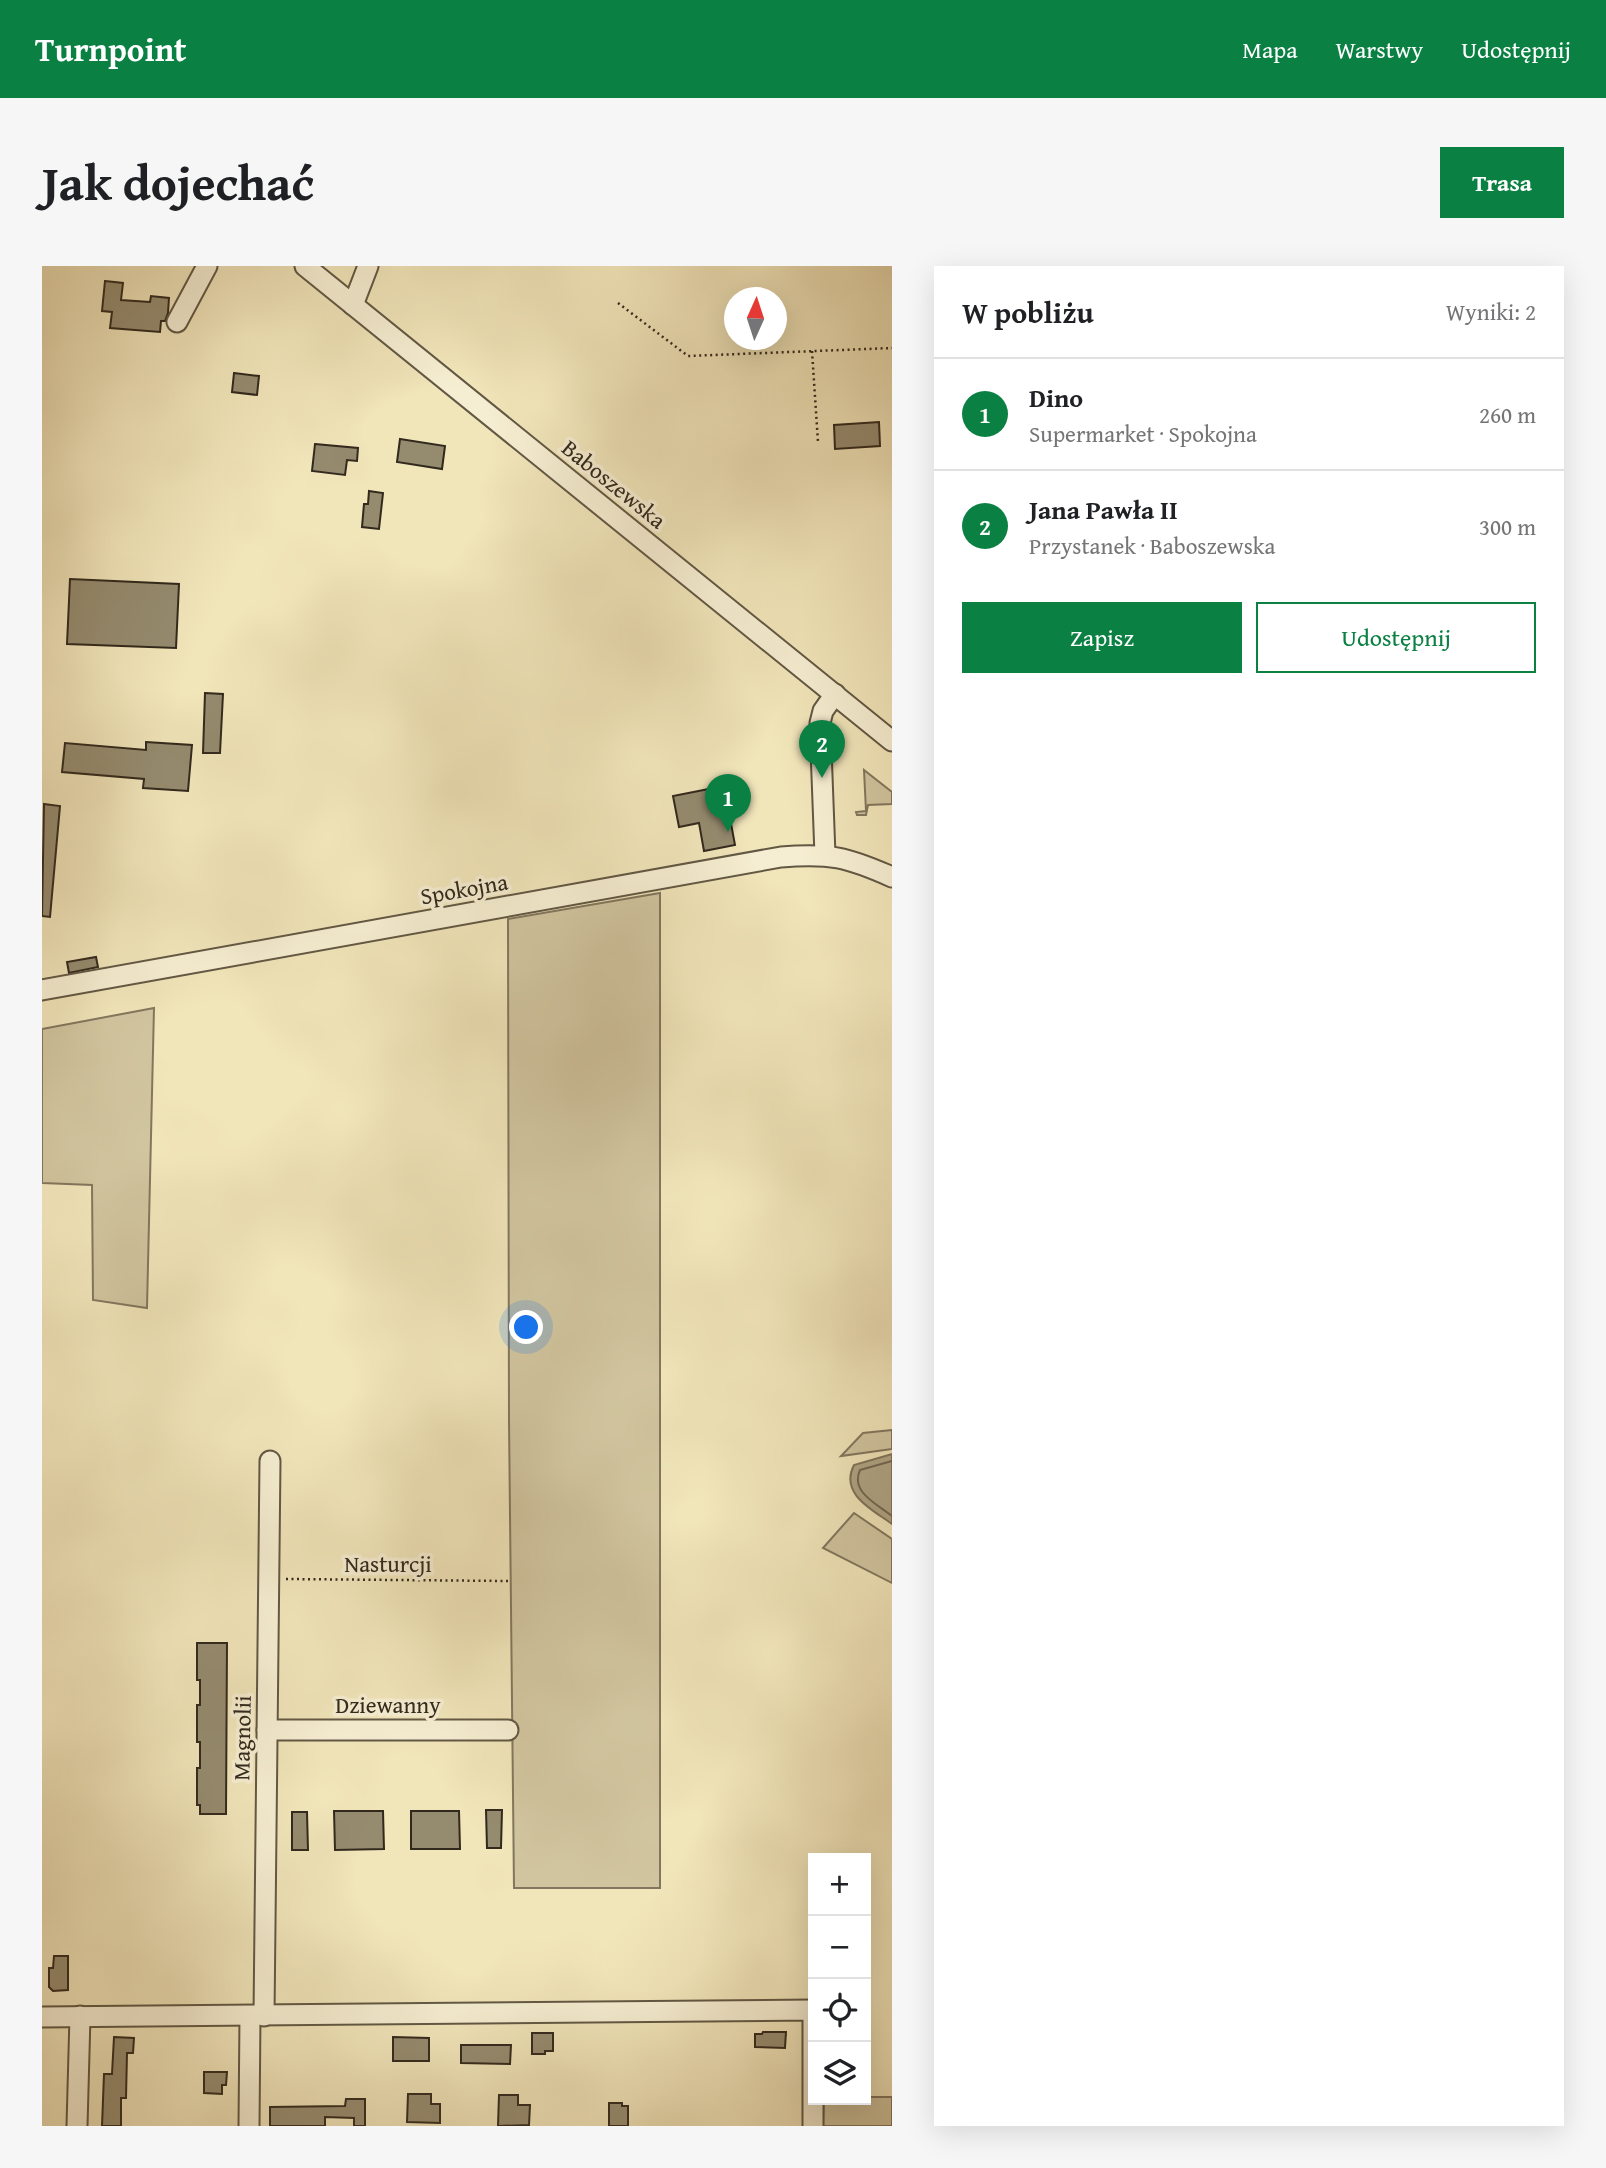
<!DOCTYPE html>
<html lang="pl">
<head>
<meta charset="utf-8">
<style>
	body { margin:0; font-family:"Gentium Book Plus",serif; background:#f6f6f6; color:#202124 }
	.controls { position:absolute; right:21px; bottom:21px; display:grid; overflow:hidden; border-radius:0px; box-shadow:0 7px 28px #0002 }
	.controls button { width:63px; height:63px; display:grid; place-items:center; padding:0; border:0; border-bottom:2px solid #e0e0e0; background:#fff; color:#202124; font:35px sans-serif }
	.compass { position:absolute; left:682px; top:21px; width:63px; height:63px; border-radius:50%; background:#fff; box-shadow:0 7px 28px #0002; rotate:3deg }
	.you { position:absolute; left:485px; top:1062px; width:24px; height:24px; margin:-18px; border:5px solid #fff; border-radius:50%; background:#1a73e8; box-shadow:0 0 0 10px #1a73e833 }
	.badge { display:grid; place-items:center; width:46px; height:46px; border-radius:50%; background:#0b8043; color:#fff; font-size:23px; font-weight:700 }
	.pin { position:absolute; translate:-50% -58px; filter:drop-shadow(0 2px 4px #0008) }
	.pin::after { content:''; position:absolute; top:37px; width:24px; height:21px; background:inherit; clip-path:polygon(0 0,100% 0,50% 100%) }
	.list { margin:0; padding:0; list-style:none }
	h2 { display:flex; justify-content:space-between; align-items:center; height:91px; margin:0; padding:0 28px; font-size:30px }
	h2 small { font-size:23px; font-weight:400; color:#757577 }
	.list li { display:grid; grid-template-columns:46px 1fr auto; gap:21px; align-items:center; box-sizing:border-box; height:112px; padding:0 28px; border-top:2px solid #e0e0e0 }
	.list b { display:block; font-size:26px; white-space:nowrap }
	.list p { margin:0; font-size:23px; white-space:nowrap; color:#757577 }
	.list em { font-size:23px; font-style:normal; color:#757577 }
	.actions { display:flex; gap:14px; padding:21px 28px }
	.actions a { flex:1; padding:16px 0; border:2px solid #0b8043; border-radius:0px; text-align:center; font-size:24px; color:#0b8043 }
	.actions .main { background:#0b8043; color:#fff }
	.icon { flex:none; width:38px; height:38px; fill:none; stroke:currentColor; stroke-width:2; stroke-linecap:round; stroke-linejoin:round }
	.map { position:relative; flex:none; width:850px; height:1860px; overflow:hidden; border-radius:0px }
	header { display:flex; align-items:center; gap:42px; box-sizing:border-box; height:98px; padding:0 35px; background:#0b8043; color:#fff }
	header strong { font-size:33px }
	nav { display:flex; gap:38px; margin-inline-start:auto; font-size:24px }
	.intro { display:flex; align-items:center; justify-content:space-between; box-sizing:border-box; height:168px; padding:0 42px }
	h1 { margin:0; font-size:49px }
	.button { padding:18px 32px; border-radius:0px; background:#0b8043; color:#fff; font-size:24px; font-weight:700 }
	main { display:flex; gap:42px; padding:0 42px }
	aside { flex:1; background:#fff; border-radius:0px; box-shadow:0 7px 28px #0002 }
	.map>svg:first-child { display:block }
</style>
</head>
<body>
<header>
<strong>Turnpoint</strong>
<nav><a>Mapa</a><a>Warstwy</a><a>Udostępnij</a></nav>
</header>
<div class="intro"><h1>Jak dojechać</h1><a class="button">Trasa</a></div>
<main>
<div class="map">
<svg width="850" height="1860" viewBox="0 0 850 1860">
	<rect width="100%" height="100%" fill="#f1e5ba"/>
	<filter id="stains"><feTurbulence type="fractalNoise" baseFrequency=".00286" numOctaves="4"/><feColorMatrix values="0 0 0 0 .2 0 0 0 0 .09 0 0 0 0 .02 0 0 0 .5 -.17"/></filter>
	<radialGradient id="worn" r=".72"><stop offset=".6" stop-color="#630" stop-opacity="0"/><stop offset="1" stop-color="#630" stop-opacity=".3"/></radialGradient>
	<g fill="#d1c59f" stroke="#82775e" stroke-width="2">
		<path d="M822,504l28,22v12l-24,1 -2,10h-9l-1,-3 10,-1z"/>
		<path d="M618,627v995h-146l-5,-467 -1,-502z"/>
		<path d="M112,742l-7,300 -54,-8 -1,-115 -50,-2v-154z"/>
		<path d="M850,1164v19l-51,7 22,-23z"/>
		<path d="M812,1247l38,26v44l-69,-35z"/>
		<path d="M824,1831h26v29h-69l1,-26h42z"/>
	</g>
	<path fill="#b0a585" stroke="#7e735b" stroke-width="2" d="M850,1188v70c-19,-14 -53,-30 -38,-59z"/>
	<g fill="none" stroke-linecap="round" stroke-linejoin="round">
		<path stroke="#716751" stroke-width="2" d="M850,1195l-32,9c-10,22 17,34 32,46"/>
	</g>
	<g fill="#958b6f" stroke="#32291d" stroke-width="2">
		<path d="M63,15l18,2 -2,17 29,2 1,-6 18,2 -1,15 -3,8h-4l-1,11 -50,-4 2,-16 -10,-1z"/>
		<path d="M192,107l25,3 -2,19 -25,-3z"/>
		<path d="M837,156l1,24 -45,3 -1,-24z"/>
		<path d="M358,173l45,7 -3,23 -45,-7z"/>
		<path d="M273,178l43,4 -1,13 -10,-1 -2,15 -33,-4z"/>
		<path d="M327,225l14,2 -4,36 -17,-2 2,-23h4z"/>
		<path d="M28,313l109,5 -3,64 -109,-4z"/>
		<path d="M163,427l18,1 -3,59h-17z"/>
		<path d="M104,476l46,3 -4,46 -45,-3 1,-9 -82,-7 3,-29 81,7z"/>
		<path d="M682,520l11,59 -31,6 -5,-28 -20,4 -6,-31z"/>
		<path d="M2,538l16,2 -10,111 -8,-1z"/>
		<path d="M54,691l2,10 -29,6 -2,-11z"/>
		<path d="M155,1377h30l-1,171h-26v-9h-3v-37h3v-26h-3v-37h3v-25h-3z"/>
		<path d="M444,1544h16l-1,38h-14z"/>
		<path d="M292,1545h49l1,38 -49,1z"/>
		<path d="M369,1545h48l1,38h-49z"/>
		<path d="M250,1546h15l1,38h-16z"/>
		<path d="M12,1690h14v34l-15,1 -4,-4v-19h4z"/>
		<path d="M721,1766h23l-1,16 -30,-1v-13h7z"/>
		<path d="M490,1767h21v18h-8v3h-13z"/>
		<path d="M72,1771l20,1 -1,15h-6l-1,45h-5v28h-19l2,-52h8z"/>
		<path d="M351,1771l36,1v23h-36z"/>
		<path d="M419,1779h50l-1,19 -49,-1z"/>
		<path d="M162,1806h23l-1,13h-4v9l-18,-1z"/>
		<path d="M366,1828h23v10h9v19l-33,-1z"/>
		<path d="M457,1829h19v10h12l-1,20 -31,1z"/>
		<path d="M304,1833h19v27h-11v-8l-29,-1v9h-55v-19l75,-1z"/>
		<path d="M567,1837h13v3h6v20h-19z"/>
	</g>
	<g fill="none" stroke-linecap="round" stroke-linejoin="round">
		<defs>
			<g id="minor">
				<path d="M263,0l587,475"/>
				<path d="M311,39l15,-39"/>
				<path d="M135,56l30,-56"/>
				<path d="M783,589l-5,-132 3,-12 12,-17"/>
				<path d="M0,724l739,-133c49,-4 66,0 111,20"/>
				<path d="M225,1464h241"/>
				<path d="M222,1750l6,-555"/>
				<path d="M0,1751l771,-7v116"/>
				<path d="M35,1860l3,-110"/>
				<path d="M207,1860l1,-110"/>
			</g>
		</defs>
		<use href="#minor" stroke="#625844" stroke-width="23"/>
		<g stroke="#32291d" stroke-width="2.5" stroke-dasharray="2 3.5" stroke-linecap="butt">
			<path d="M576,37l70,53 204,-8"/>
			<path d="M770,85l6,91"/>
			<path d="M244,1313l222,2"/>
		</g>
		<use href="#minor" stroke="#f6eed2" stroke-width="19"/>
	</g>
	<g text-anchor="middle" stroke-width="7" stroke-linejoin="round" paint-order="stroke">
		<g font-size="23" fill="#32291d" stroke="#f6eed2">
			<text transform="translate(572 218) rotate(39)" y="8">Baboszewska</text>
			<text transform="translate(422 623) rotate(-10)" y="8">Spokojna</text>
			<text x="346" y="1306">Nasturcji</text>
			<text x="346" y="1447">Dziewanny</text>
			<text transform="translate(200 1472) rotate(-89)" y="8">Magnolii</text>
		</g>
	</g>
	<rect width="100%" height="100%" filter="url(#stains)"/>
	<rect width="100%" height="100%" fill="url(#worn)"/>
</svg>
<div class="controls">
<button>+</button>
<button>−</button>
<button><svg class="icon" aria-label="locate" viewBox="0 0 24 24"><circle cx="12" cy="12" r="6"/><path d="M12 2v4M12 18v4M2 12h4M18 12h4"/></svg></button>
<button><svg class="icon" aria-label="layers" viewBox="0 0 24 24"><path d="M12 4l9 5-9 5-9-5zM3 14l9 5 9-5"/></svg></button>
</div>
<svg class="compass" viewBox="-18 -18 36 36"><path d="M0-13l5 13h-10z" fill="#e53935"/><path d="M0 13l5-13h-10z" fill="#757577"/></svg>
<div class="you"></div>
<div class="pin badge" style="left:686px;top:566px">1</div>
<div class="pin badge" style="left:780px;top:512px">2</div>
</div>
<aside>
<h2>W pobliżu<small>Wyniki: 2</small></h2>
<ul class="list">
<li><span class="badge">1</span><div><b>Dino</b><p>Supermarket · Spokojna</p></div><em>260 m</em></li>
<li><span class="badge">2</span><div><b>Jana Pawła II</b><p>Przystanek · Baboszewska</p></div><em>300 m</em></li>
</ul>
<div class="actions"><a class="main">Zapisz</a><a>Udostępnij</a></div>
</aside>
</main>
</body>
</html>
